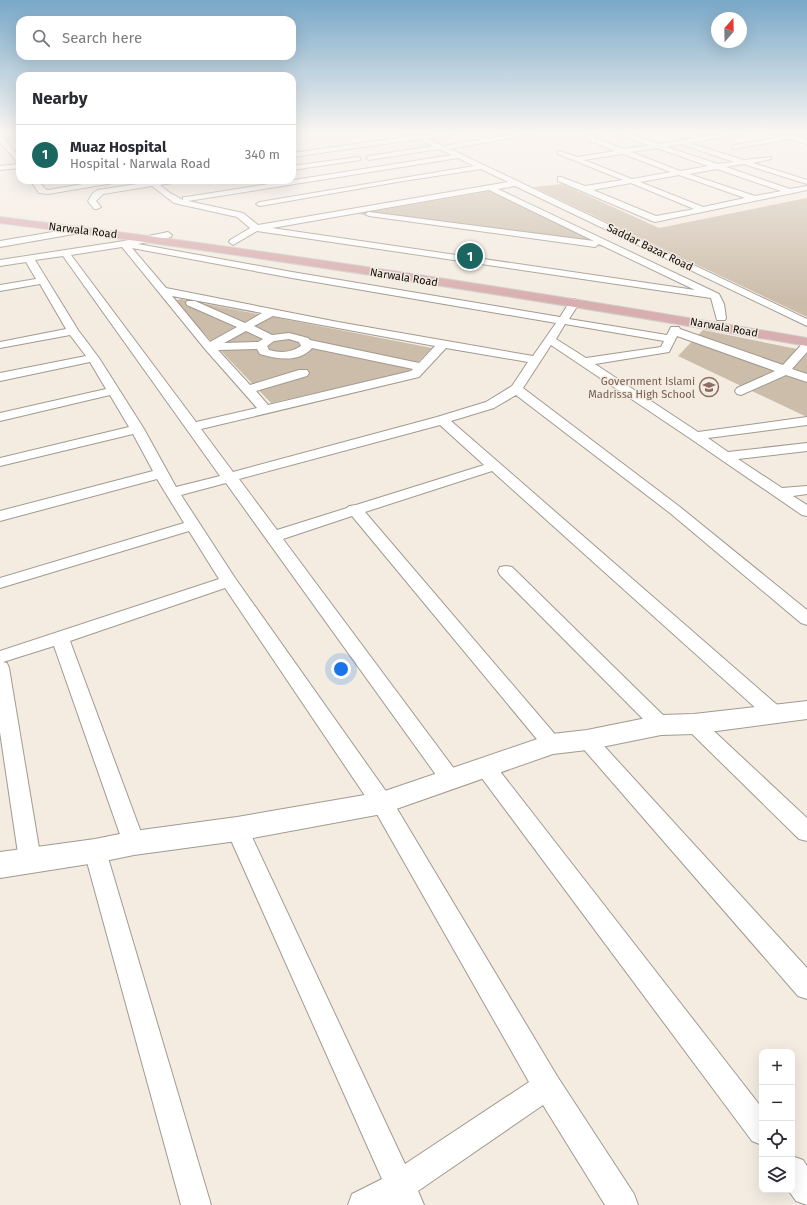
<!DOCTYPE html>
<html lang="en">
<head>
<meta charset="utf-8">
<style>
	body { margin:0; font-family:"Fira Sans",sans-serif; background:#f2f2f3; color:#2b2b33 }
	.controls { position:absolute; right:12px; bottom:12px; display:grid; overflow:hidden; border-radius:8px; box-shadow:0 4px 16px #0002 }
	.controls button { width:36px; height:36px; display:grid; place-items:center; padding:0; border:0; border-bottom:1px solid #e1e1e2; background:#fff; color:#2b2b33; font:20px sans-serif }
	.compass { position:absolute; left:711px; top:12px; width:36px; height:36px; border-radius:50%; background:#fff; box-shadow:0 4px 16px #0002; rotate:20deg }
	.you { position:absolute; left:341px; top:669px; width:14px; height:14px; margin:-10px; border:3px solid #fff; border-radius:50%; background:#1a73e8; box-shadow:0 0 0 6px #1a73e833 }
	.badge { display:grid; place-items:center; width:26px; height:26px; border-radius:50%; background:#1b6660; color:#fff; font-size:13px; font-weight:700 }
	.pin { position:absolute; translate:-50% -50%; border:2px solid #fff; box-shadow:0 1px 4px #0006 }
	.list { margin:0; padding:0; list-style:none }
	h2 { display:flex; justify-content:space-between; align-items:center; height:52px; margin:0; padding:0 16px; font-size:17px }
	h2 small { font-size:13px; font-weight:400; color:#7c7c81 }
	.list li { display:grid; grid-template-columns:26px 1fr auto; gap:12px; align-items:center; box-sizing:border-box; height:60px; padding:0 16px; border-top:1px solid #e1e1e2 }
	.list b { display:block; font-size:15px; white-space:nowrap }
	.list p { margin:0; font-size:13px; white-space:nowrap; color:#7c7c81 }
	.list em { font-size:13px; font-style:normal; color:#7c7c81 }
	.icon { flex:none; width:22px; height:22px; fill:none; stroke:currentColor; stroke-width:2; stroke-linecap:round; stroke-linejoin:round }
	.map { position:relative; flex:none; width:807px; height:1205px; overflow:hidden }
	.search { position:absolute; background:#fff; box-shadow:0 4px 16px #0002; left:16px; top:16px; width:280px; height:44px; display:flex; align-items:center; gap:10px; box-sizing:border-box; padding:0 14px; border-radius:12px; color:#7c7c81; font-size:15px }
	.panel { position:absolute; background:#fff; box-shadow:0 4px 16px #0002; left:16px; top:72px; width:280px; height:112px; border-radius:12px }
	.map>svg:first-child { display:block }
</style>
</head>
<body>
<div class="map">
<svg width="807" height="1205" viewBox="0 0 807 1205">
	<rect width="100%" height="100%" fill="#f4ece1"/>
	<g fill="#ccbdaa">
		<path d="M562,184l97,44 148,-30v119l-274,-130z"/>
		<path d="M490,191l121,57 -254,-34z"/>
		<path d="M181,299l251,49 -24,24 -137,31 -98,-102z"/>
		<path d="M703,330l104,21v66l-129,-61z"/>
	</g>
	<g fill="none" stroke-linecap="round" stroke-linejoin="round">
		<defs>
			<g id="street">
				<path d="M292,131h8l-8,3z"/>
				<path d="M404,131h9l10,5 30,-5h18l-42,8 14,7 91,-15h17l-101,18 357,170v7l-292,-140 -17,3 221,105 5,10 2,14 -1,2h-8l-6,-22 -454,-67 -24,14 -4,-3 1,-2 20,-12 -13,-11 -63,-14 -22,-17 -49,8 -7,7 5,6 -4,2h-3l-6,-8 5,-8 5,-3 65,-10h19l-4,2 -18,3 10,8 13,7v-3h3l266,-42 -13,-6 -70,11 -3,-2 3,-2 64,-10 -14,-7 -127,18v-4l120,-17zM458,158l16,8 -214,36 -4,2 4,2 137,-24 84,-13 27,13 -250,43 -15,-12 -55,-12zM489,190l105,51 -225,-29 -4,2 4,2 226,31 4,-3 96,46 -423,-62z"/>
				<path d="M588,131h7l-3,4 2,3 30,11 25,-4 -29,-10 -1,-1 3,-2 36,12 82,-13h17l-68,12 55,17 27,-3v2l-18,4 54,17v4l-64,-20 -17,3 64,22 17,-3v4l-152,32 -3,-1 -94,-40v-4h3l24,9 38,-6 -65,-26v-2l2,-1 17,6 38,-6 -26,-11 -3,-5zM682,144l1,1 51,17 -16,2 -52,-17zM657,148l51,18 -28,5 -49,-19zM623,154l48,18 -39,7 -48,-19zM717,169l64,22 -26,5 -66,-22zM679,175l66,23 -42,9 -63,-25zM631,183l63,26 -38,7 -63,-26z"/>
				<path d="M20,132v4l-16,2 16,20v10l-20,2v-4l19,-2 -19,-22v-7z"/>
				<path d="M778,132l29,8v4l-18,-5 -55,10 -3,-2 3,-2 46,-8 -5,-3z"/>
				<path d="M358,157l2,1v2l-68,10v-4z"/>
				<path d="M30,180h8l7,9 3,1 58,-10 11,1 -4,2 -65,11 -9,-1z"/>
				<path d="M82,227l3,1 1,2 -1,2 -85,15v-6z"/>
				<path d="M168,232l4,3 -1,2 -33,7 154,28 268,45 11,-17 4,-1 5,3 -11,17 98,16 4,-8h8l1,2 103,36 20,-22 4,-1v10l-15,17 15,5v8l-21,-7 -45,20 -4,-1 -2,-3 2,-3 38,-17 -98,-35 -8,16 -74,12 103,68 109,-15v8l-99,13 20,14 79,-9v8l-69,8 44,29 25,-2v8l-14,2 14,9v11l-5,-1 -111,-76 -140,-94 -28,43 157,119 127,103v15l-6,-2 -131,-110 -154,-118 -22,13 -43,13 332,289 3,5 -3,5 -7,2 -7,-2 -277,-249 -127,41 194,227 3,5 -3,5 -7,3 -7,-3 -193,-233 -69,23 175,235 3,6 -3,6 -7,2 -7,-2 -218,-303 -45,12 54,83 155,219 167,279 77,118 4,11h-33l-62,-100 -125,86 6,14h-76l4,-11 30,-15 -156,-350 3,-7 8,-2 8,2 160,342 124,-82 -155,-273 -149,-221 -155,53 75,202 -3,7 -8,2 -8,-2 -3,-7 -69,-197 -51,16 4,1 2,5 32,192 -3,7 -8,3 -8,-3 -3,-7 -19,-128v-81l219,-72 -30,-48 -189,57v-10l184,-55 -27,-44 -157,42v-10l153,-40 -20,-37 -133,32v-8l129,-31 -19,-32 -110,26v-8l106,-24 -16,-27 -90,19v-8l86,-17 -16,-21 -70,13v-6l66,-13 -26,-45 -40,7v-6l36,-6 -10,-17 -26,4v-6l124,-19zM122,247l83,102 52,59 -61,14 -125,-167zM132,248l160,30 264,45 -23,33 -195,-34 -172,-34zM63,256l157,220 -44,11 -32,-58 -45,-71 -21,-28 -43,-70zM172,296l90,17 -17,10 -50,-22h-8l-1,2 1,2 50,22 -27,15zM273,316l162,30 -16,17 -109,-23 -2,-2 -19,-5 -17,2 -18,-9zM565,324l99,17 -3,6 -75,11 -30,-19zM246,331l17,8 -5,3 -34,1zM289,339l10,3 2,4c-11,7 -20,7 -32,4l-2,-4 7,-5zM312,348l101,21 -2,2 -143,34 -12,-14 51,-15 2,-3 -2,-3h-8l-49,15 -32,-35 39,-1 3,5c17,5 39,9 52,-6zM446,348l82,14 -16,24 -26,16 -49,15 -204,55 -32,-43 218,-52zM440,425l44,40 -128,40 -7,1 -2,2 -70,22 -38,-51z"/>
				<path d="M506,566l6,1 156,153 3,5 -3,5 -7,2 -7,-2 -154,-155 -2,-4 2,-4z"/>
				<path d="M694,717l7,2 106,99v23l-8,-2 -112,-110 -3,-5 3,-5z"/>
				<path d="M587,732l7,3 213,233v31l-9,-3 -218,-251 -3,-5 3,-5z"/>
				<path d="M485,759l7,2 270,347v37l-10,-4 -274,-368 -3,-6 3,-6z"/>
				<path d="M95,841l8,3 3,7 105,354h-30l-97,-354 3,-7z"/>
				<path d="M792,1156l11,4 4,6v39l-11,-4 -8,-11h4z"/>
			</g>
			<path id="secondary" d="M807,701v18l-113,15 -33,1 -74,15 -34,4 -171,60 -145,27 -103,14 -39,8 -95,15v-26l95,-13 39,-8 103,-14 145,-25 170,-58 35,-4 74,-15 33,-1z"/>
			<path id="primary" d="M0,217c270,33 539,75 807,121v8c-268,-46 -537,-89 -807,-123z"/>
		</defs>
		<use href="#street" stroke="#a19a90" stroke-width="2"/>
		<use href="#secondary" stroke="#a19a90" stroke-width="2"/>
		<use href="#primary" stroke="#cfcfce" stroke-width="2"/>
		<use href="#street" fill="#fff" fill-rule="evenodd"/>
		<use href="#secondary" fill="#fff" fill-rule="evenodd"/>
		<use href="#primary" fill="#d9aeae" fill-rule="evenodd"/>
	</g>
	<linearGradient id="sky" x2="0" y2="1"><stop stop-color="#79a8c8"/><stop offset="0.44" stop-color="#faf6f2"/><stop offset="1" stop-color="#faf6f2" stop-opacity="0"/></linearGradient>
	<rect width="807" height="300" fill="url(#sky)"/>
	<defs>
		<symbol id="school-ring" viewBox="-11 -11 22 22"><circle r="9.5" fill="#f4ece1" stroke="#8d6e63" stroke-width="1.5"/><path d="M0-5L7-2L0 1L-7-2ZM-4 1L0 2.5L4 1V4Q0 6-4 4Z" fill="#8d6e63"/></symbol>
	</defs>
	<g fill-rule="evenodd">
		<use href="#school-ring" x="698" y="376" width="22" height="22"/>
	</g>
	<g text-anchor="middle" stroke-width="3" stroke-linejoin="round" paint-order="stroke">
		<g font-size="11" fill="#100d0a" stroke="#f4ece1">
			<text transform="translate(83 230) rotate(7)" y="4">Narwala Road</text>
			<text transform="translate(650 247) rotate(26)" y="4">Saddar Bazar Road</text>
			<text transform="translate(404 277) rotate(9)" y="4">Narwala Road</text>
			<text transform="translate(724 327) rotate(10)" y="4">Narwala Road</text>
		</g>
		<g font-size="11" fill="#785e54" stroke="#f4ece1" text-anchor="end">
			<text x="695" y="385">Government Islami<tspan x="695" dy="13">Madrissa High School</tspan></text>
		</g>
	</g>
</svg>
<div class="controls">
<button>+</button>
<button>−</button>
<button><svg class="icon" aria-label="locate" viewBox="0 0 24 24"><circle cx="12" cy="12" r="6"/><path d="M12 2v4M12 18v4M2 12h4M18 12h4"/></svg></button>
<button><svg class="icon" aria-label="layers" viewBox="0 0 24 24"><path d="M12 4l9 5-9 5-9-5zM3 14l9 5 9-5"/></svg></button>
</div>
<svg class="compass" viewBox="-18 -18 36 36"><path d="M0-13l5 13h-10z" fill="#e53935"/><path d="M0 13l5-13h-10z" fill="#7c7c81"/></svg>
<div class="you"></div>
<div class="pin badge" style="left:470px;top:256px">1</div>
<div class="search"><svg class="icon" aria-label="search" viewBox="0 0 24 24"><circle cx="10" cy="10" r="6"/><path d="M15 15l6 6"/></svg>Search here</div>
<section class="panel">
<h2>Nearby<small></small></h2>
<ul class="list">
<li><span class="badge">1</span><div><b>Muaz Hospital</b><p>Hospital · Narwala Road</p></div><em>340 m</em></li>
</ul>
</section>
</div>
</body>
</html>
